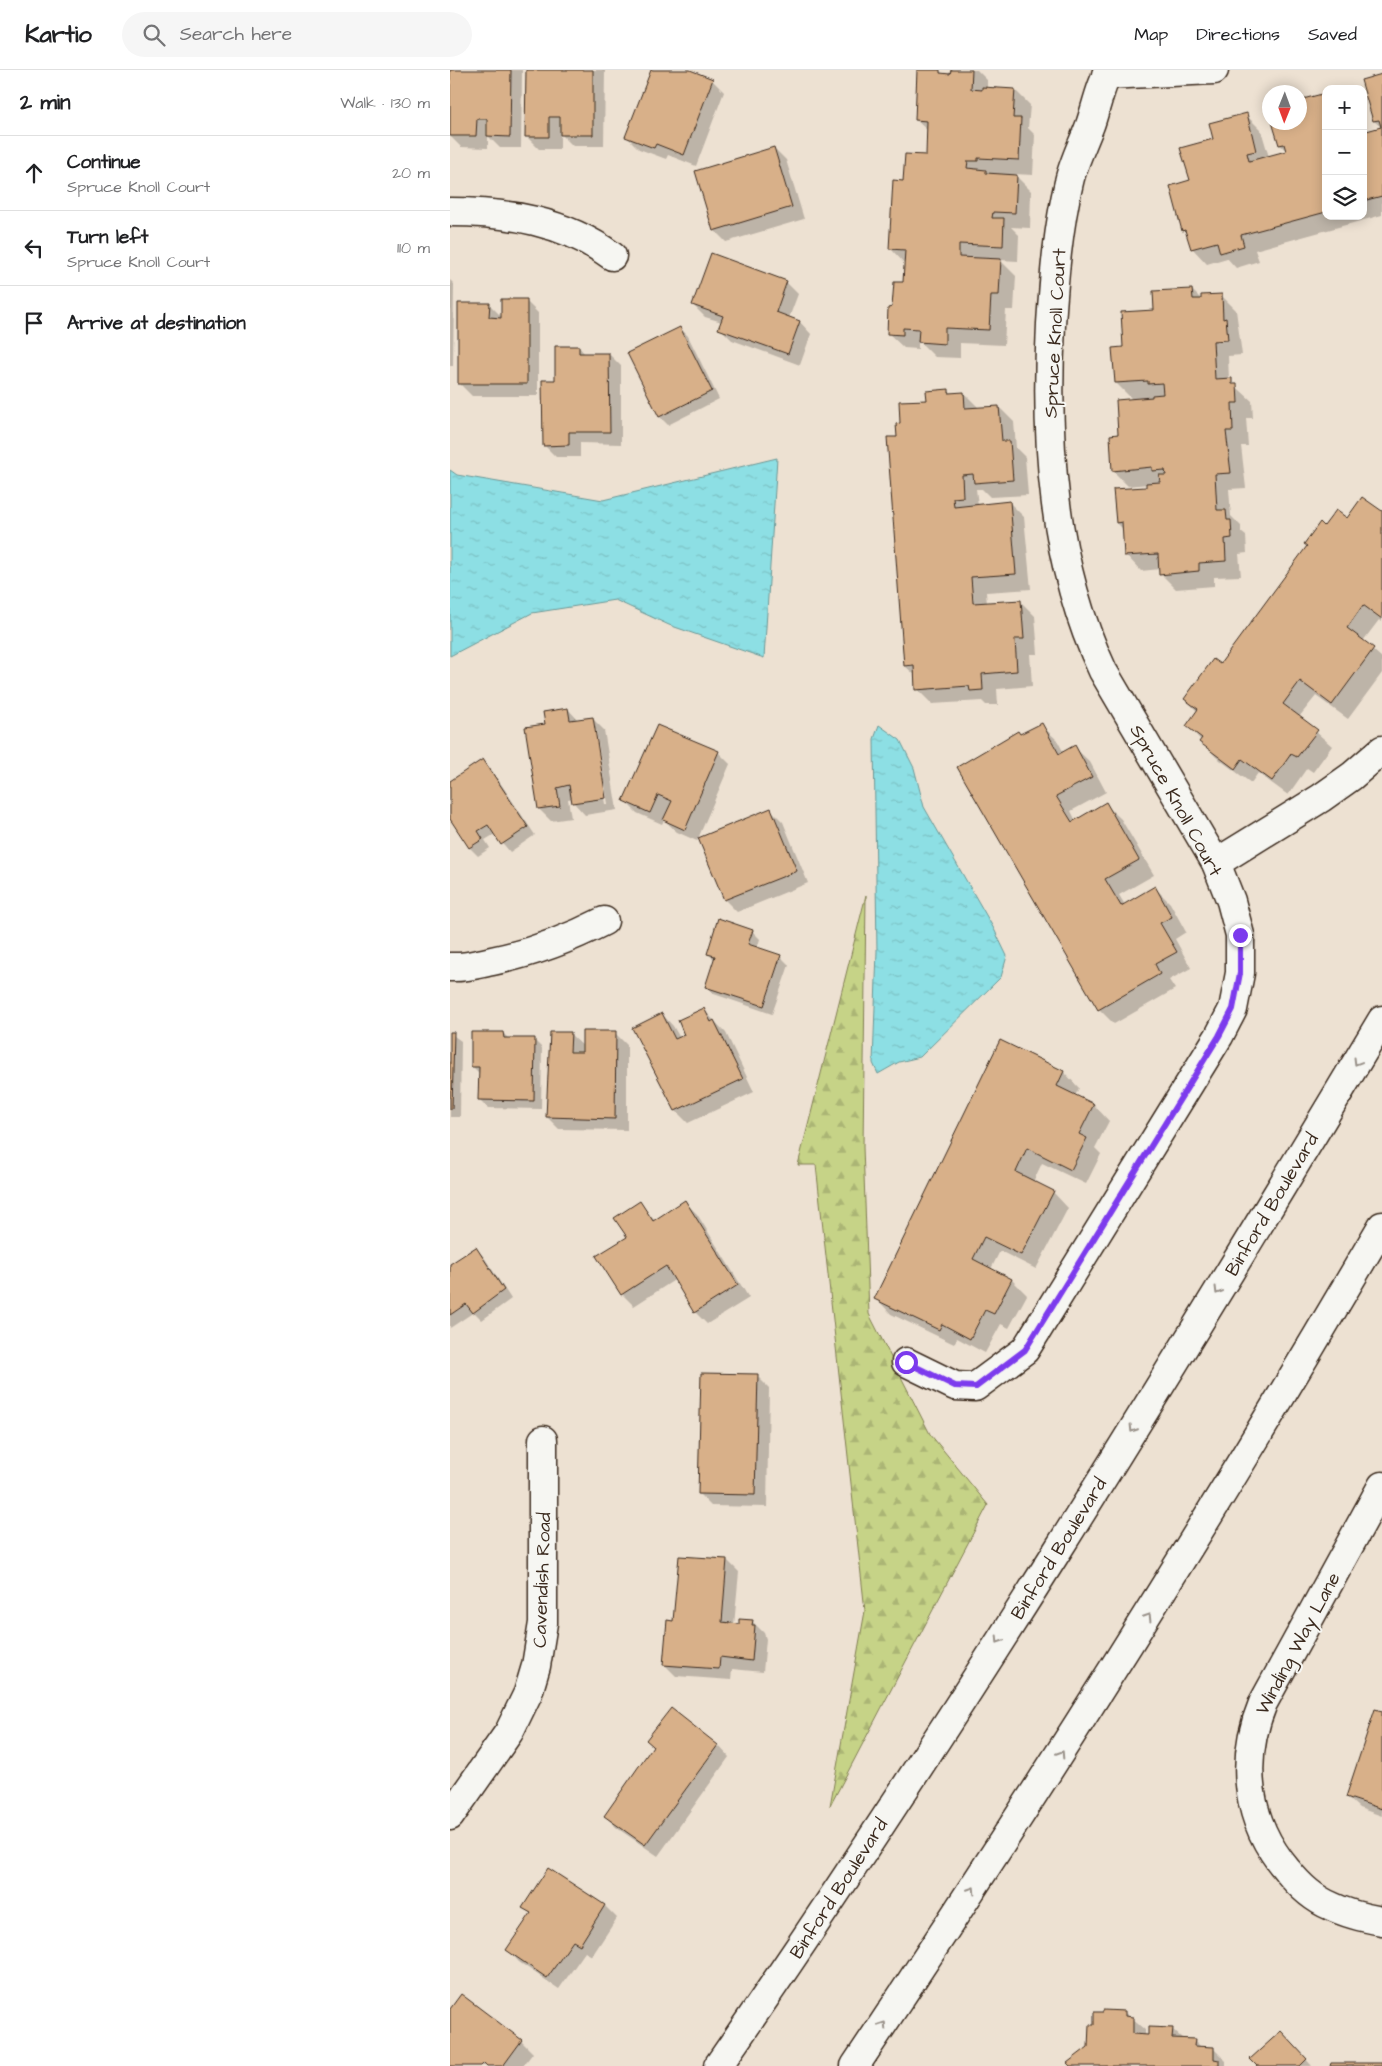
<!DOCTYPE html>
<html lang="en">
<head>
<meta charset="utf-8">
<style>
	body { margin:0; font-family:"Architects Daughter",sans-serif; background:#f6f6f6; color:#202124 }
	.controls { position:absolute; right:15px; top:15px; display:grid; overflow:hidden; border-radius:10px; box-shadow:0 2px 12px #0003 }
	.controls button { width:45px; height:45px; display:grid; place-items:center; padding:0; border:0; border-bottom:1px solid #e0e0e0; background:#fff; color:#202124; font:25px sans-serif }
	.compass { position:absolute; left:812px; top:15px; width:45px; height:45px; border-radius:50%; background:#fff; box-shadow:0 2px 12px #0003; rotate:181deg }
	.stop { position:absolute; width:15px; height:15px; margin:-11px; border:4px solid #7c3aed; border-radius:50%; background:#fff }
	.stop.end { background:#7c3aed; border-color:#fff; box-shadow:0 1px 5px #0008 }
	.list { margin:0; padding:0; list-style:none }
	h2 { display:flex; justify-content:space-between; align-items:center; height:65px; margin:0; padding:0 20px; font-size:21px }
	h2 small { font-size:16px; font-weight:400; color:#757577 }
	.list li { display:grid; grid-template-columns:32px 1fr auto; gap:15px; align-items:center; box-sizing:border-box; height:75px; padding:0 20px; border-top:1px solid #e0e0e0 }
	.list b { display:block; font-size:19px; white-space:nowrap }
	.list p { margin:0; font-size:16px; white-space:nowrap; color:#757577 }
	.list em { font-size:16px; font-style:normal; color:#757577 }
	.icon { flex:none; width:28px; height:28px; fill:none; stroke:currentColor; stroke-width:2; stroke-linecap:round; stroke-linejoin:round }
	.map { position:relative; flex:none; width:932px; height:1996px; overflow:hidden }
	header { display:flex; align-items:center; gap:30px; box-sizing:border-box; height:70px; padding:0 25px; background:#fff; border-bottom:1px solid #e0e0e0 }
	header strong { font-size:24px }
	nav { display:flex; gap:28px; margin-inline-start:auto; font-size:18px }
	.search { width:350px; height:45px; background:#f6f6f6; display:flex; align-items:center; gap:12px; box-sizing:border-box; padding:0 18px; border-radius:28px; color:#757577; font-size:19px }
	main { display:flex }
	aside { flex:1; background:#fff }
	.map>svg:first-child { display:block }
</style>
</head>
<body>
<header>
<strong>Kartio</strong>
<div class="search"><svg class="icon" aria-label="search" viewBox="0 0 24 24"><circle cx="10" cy="10" r="6"/><path d="M15 15l6 6"/></svg>Search here</div>
<nav><a>Map</a><a>Directions</a><a>Saved</a></nav>
</header>
<main>
<aside>
<h2>2 min<small>Walk · 130 m</small></h2>
<ul class="list">
<li><svg class="icon" aria-label="ahead" viewBox="0 0 24 24"><path d="M12 20V5M6 11l6-6 6 6"/></svg><div><b>Continue</b><p>Spruce Knoll Court</p></div><em>20 m</em></li>
<li><svg class="icon" aria-label="left" viewBox="0 0 24 24"><path d="M17 20v-9H6M10 6l-5 5 5 5"/></svg><div><b>Turn left</b><p>Spruce Knoll Court</p></div><em>110 m</em></li>
<li><svg class="icon" aria-label="arrive" viewBox="0 0 24 24"><path d="M6 21V4h12l-3 4 3 4H6"/></svg><div><b>Arrive at destination</b></div></li>
</ul>
</aside>
<div class="map">
<svg width="932" height="1996" viewBox="0 0 932 1996">
	<defs>
		<pattern id="forest-firs" width="22" height="20" patternUnits="userSpaceOnUse" patternTransform="scale(1.25)"><rect width="22" height="20" fill="#c6d387"/><path d="M5 1l3.5 6h-7zM16 11l3.5 6h-7z" fill="#abb574"/></pattern>
		<pattern id="water-ripples" width="26" height="14" patternUnits="userSpaceOnUse" patternTransform="scale(1.25)"><rect width="26" height="14" fill="#8ddfe4"/><path d="M2 4q2-2 4 0t4 0M15 11q2-2 4 0t4 0" fill="none" stroke="#7bc0c3"/></pattern>
	</defs>
	<rect width="100%" height="100%" fill="#ede1d2"/>
	<filter id="ink" filterUnits="userSpaceOnUse"><feTurbulence type="fractalNoise" baseFrequency=".02" numOctaves="2"/><feDisplacementMap in="SourceGraphic" scale="10" xChannelSelector="R" yChannelSelector="G"/><feConvolveMatrix kernelMatrix="1 2 1 2 8 2 1 2 1" color-interpolation-filters="sRGB"/></filter>
	<g filter="url(#ink)">
		<path fill="url(#forest-firs)" stroke="#807e52" d="M416,825l-3,252 6,167 61,120 58,71 -158,301 35,-195 -49,-446h-18z"/>
		<g fill="url(#water-ripples)" stroke="#6c9795">
			<path d="M327,388l-13,200 -95,-33 -54,-25 -83,13 -82,43v-186l7,5 146,25z"/>
			<path d="M429,655l21,15 14,28 10,39 70,122 13,27 -6,21 -81,80 -21,5 -21,12 -5,-11 4,-112 -3,-212z"/>
		</g>
		<g fill="#0003" fill-rule="evenodd">
			<path d="M0,0h72l-1,78h-21l-12,-12v12l-27,-1 -11,-11z"/>
			<path d="M77,0h78l-1,76h-31l-13,-13v16h-21l-12,-12z"/>
			<path d="M202,0h35l25,10 12,12 -28,74 -28,-11 -2,4 -27,-10 -12,-12z"/>
			<path d="M468,0h21l5,5h8v-5h25l10,10v9l28,1 15,15 -2,23 7,7 -2,40 -19,-1 17,17 -1,37 -19,-1 8,8 -1,26 -18,-1 16,16 -2,34h-8l-2,35 -44,-2v15l-25,-1 -14,-14h-3v6l-14,-1 -16,-15 5,-25 12,-25v-19l-14,-15 14,-67 22,-26 1,-25 -12,-11z"/>
			<path d="M932,5v140l-127,35 4,11 -23,7 -9,-10 -20,6 -15,-16 -4,-13 -5,-5 8,-49 24,-42 31,-24 15,15 8,27 19,-5 -8,-7 46,-51v122h37v-83l19,-5 -8,-7 -11,-40z"/>
			<path d="M324,78l12,12 18,59 -78,23 -12,-12z"/>
			<path d="M0,210l4,4 -1,82h-3z"/>
			<path d="M336,212l12,12 -9,24 11,4 11,12 -11,31 -68,-25 -12,-12 2,-6 -17,-5 -12,-12z"/>
			<path d="M742,220l11,11 18,-6 15,15 6,45 -14,1 1,24 23,21 1,17h-7l2,28h-7l5,42 -17,1 2,27 10,10v6l5,4 1,17 -8,1 2,22 -27,1v9l-38,3 -15,-15 -1,-5 -19,2 -15,-16 -2,-25 -7,-7 31,-35v-4l-20,2 -15,-15 7,-35 13,-36 -17,-17 -2,-34 11,-1 31,-37z"/>
			<path d="M76,231l12,12v83h-66l-12,-12 29,-80 13,13z"/>
			<path d="M230,258l8,8 31,63 -51,26 -8,-8 -32,-63z"/>
			<path d="M129,277l6,7h24l12,12v78l-41,-1v14h-24l-12,-12 12,-64z"/>
			<path d="M498,320l4,4 12,-1 15,15 20,-1 15,15 2,26 9,9 3,38 -38,2 -8,-8h-6l2,16 31,-3 15,15 7,72 -45,3 1,12 33,-3 15,15 3,38h-8l2,32 -35,3 1,16h-12l-4,-4 -50,3 -15,-15 -1,-13 -11,-10 -7,-228 3,-14 27,-23z"/>
			<path d="M932,443v109l-3,-2 -16,21 19,17v15l-34,46 -32,-23 -17,21 33,29 -19,26 -6,-4 -19,27 -30,-22 -7,10 -35,-26 -28,-31 10,-14 -13,-13 36,-33 103,-139z"/>
			<path d="M118,639l10,11 14,-2 12,12 13,80 -32,5 -11,-12 -1,-5 -5,1 3,19 -20,3 -12,-12 8,-84zM143,660h3l12,74h-3z"/>
			<path d="M591,655l16,15 7,13 10,-6 16,15 16,30 -35,19 5,10 29,-17 16,15 33,56 -35,20 6,10 30,-17 15,15 16,29 -11,7 16,29 -22,12 6,9 -61,35 -15,-15 -78,-273z"/>
			<path d="M268,682l12,12 -33,77 -20,-9 -13,-12 -2,4 -25,-11 -12,-12z"/>
			<path d="M33,691l8,8 44,66 -25,17 -15,-18 -10,6 5,8 -12,8 -8,-8 -20,-31v-35z"/>
			<path d="M321,740l12,12 25,61 -71,29 -12,-12z"/>
			<path d="M302,861l8,8 -3,10 24,8 8,8 -17,49 -58,-20 -8,-8 9,-26 -7,-6z"/>
			<path d="M254,940l22,23 28,59 -66,31 -12,-12 -43,-82 29,-15 11,12 7,12 6,-3z"/>
			<path d="M0,963l11,8 -1,76h-10z"/>
			<path d="M53,963l6,6 25,1 8,8 -1,61 -53,-1 -8,-8v-26l-8,-8z"/>
			<path d="M165,963l12,12v85l-68,-1 -12,-12 23,-83 13,12z"/>
			<path d="M550,972l64,30 15,16 -4,8 19,9 15,16 -14,27 6,6 -15,30 -44,-21 -9,19 20,10 15,16 -32,61 -36,-18 -9,18 21,11 15,15 -18,33 -8,-4 -16,29 -28,-15 -3,6 -63,-30 -15,-16z"/>
			<path d="M235,1132l12,12 52,84 -42,26 -12,-12 -19,-33 -42,27 -12,-12 18,-91 15,18z"/>
			<path d="M26,1179l8,8 27,42 -29,21 -8,-8 -24,16v-62z"/>
			<path d="M307,1306l12,12 -2,119 -56,-1 -12,-12z"/>
			<path d="M277,1490l12,12 -5,53h6l12,-4 12,12 2,6 -3,33 -31,-3 -1,11 -55,-4 -12,-12 10,-42z"/>
			<path d="M932,1642v104l-23,-8 -12,-11z"/>
			<path d="M197,1670l71,5 11,12 -71,99 -41,-28 -12,-12 49,-69z"/>
			<path d="M99,1800l56,36 12,12 -25,38 -7,-4 -26,37 -40,-27 -11,-12 24,-35 -8,-7z"/>
			<path d="M11,1926l60,45 12,12 -10,13h-73v-55z"/>
			<path d="M674,1942l21,18v6l27,-7 11,10 11,1 8,8 12,1 12,12v5h-154l17,-19 6,-21z"/>
			<path d="M843,1975l19,21h-53z"/>
		</g>
		<g fill="#d8b089" stroke="#3b2a1e">
			<path d="M0,0h61l-1,67 -23,-1v-17h-10l-1,17h-26z"/>
			<path d="M76,0h67v65h-33v-18h-11v20h-24z"/>
			<path d="M201,0h39l23,9 -29,76 -28,-11 -2,4 -29,-11z"/>
			<path d="M467,0h23v3l10,1 1,-4h21l-1,19 11,1v-3l33,2 -2,29h8l-2,42 -41,-2v3h-10l-1,7 19,2v3l31,2 -2,38 -22,-1 -1,6h12l-1,28 -44,-2v13l42,2 -2,36h-8l-2,35 -44,-2v16l-27,-2 1,-13 -16,-1v7l-16,-1 1,-26 4,-1 2,-25h9l2,-32 -16,-1 4,-69 10,1 2,-27 21,1 1,-34 -12,-1z"/>
			<path d="M932,4v122l-19,5v-69l18,-5 -2,-7 -6,1 -12,-41z"/>
			<path d="M876,23v119l-85,23 3,11 -24,7 -3,-11 -26,7 -6,-19 -3,1 -12,-45 20,-6 -10,-32 33,-9 -4,-16 38,-10 9,38 -9,2 2,8 37,-10 -2,-7 -5,1 -7,-23h27v-22z"/>
			<path d="M324,77l18,60 -79,24 -18,-60z"/>
			<path d="M261,183l76,28 -11,31 24,9 -12,33 -70,-25 5,-13 -31,-11z"/>
			<path d="M742,219l1,10h8v-4l21,-1 1,25 3,-1 2,22 -15,1 2,38 17,-1v6h5l1,19h-6l1,28h-7l5,42 -16,1 2,36h9l1,10h4l1,18 -7,1 1,22 -27,2v8l-40,4 -1,-21 -34,2 -2,-34 -6,1 -3,-34 33,-2v-4l14,-1 -1,-7h7l-1,-5 -13,1v-4l-40,4 -2,-36 8,-1 -2,-34 36,-3v-2l11,-1 -1,-11 -14,1v-3l-33,2 -3,-35 11,-1 -2,-35 33,-2 -1,-19z"/>
			<path d="M51,229h26v85h-69v-81h32l-1,14 12,1z"/>
			<path d="M230,257l32,64 -53,26 -32,-64z"/>
			<path d="M105,276h24v7h30l1,79h-41v13l-26,1 -1,-66h13z"/>
			<path d="M499,319v4l15,-1 1,16 34,-2 3,35h8l3,39 -39,3 -1,-9 -11,1 1,22 -10,1 1,9 56,-6 6,73 -45,3 2,26 48,-3 3,39h-9l2,32 -35,3 1,16 -13,1 -1,-5 -54,4 -1,-25 -10,1 -17,-229h10l-1,-13 4,-1 -1,-22 28,-1 -1,-9z"/>
			<path d="M912,427l20,14v108l-19,-14 -16,23 27,20 -42,57 -32,-24 -17,23 35,26 -21,27 -6,-3 -19,27 -30,-22 -7,10 -36,-27 3,-4 -16,-12 12,-17 -14,-10 29,-40 7,5 87,-118 -3,-2 16,-22 4,4 12,-16 11,8z"/>
			<path d="M118,638l2,12 23,-3 13,81 -34,5 -3,-18 -12,3 3,18 -22,3 -13,-82 20,-3 -2,-12z"/>
			<path d="M592,653l17,31 16,-9 17,32 -36,19 16,26 34,-20 33,58 -34,19 16,27 34,-20 17,31 -12,6 17,29 -22,12 5,10 -62,36 -141,-243 61,-36 2,3z"/>
			<path d="M207,655l62,26 -34,79 -22,-10 9,-19 -14,-6 -8,18 -27,-12z"/>
			<path d="M33,689l45,68 -27,18 -13,-20 -10,6 5,8 -14,9 -19,-29v-38z"/>
			<path d="M321,738l26,63 -73,29 -26,-62z"/>
			<path d="M268,848l35,12 -5,14 33,11 -17,51 -59,-19 10,-31 -8,-2z"/>
			<path d="M254,938l7,14 3,-2 29,59 -68,32 -43,-83 30,-15 13,26 9,-4 -6,-15z"/>
			<path d="M132,961h34l-1,88 -69,-2 4,-85h21l-1,20h12z"/>
			<path d="M0,962h4l-2,77h-2z"/>
			<path d="M21,962h32l1,6h31l-1,63 -56,-1 1,-33h-8z"/>
			<path d="M550,970l64,31 -7,15 37,18 -15,30 8,4 -16,32 -44,-22 -11,24 38,19 -33,64 -37,-18 -11,22 39,20 -18,35 -9,-4 -15,29 -28,-15 -3,6 -65,-31z"/>
			<path d="M235,1130l53,85 -44,28 -28,-47 -45,29 -25,-39 31,-19 -13,-19 26,-17 13,20z"/>
			<path d="M26,1177l28,43 -31,23 -7,-9 -16,11v-51z"/>
			<path d="M251,1303l57,1 -3,121 -57,-1z"/>
			<path d="M229,1486l48,3 -5,63 17,2v-5l14,1 -1,5h3l-3,36 -32,-4 -1,12 -56,-4 4,-45 6,1z"/>
			<path d="M221,1638l47,37 -73,100 -41,-29 49,-70 -7,-6z"/>
			<path d="M925,1639l7,2v98l-36,-12z"/>
			<path d="M98,1798l57,37 -25,40 -7,-4 -26,37 -41,-28 25,-37 -9,-5z"/>
			<path d="M11,1924l61,46 -19,26h-16l-3,-3 -3,3h-31v-57z"/>
			<path d="M653,1940l22,1v5l8,1v17l15,1v-8l25,1 -1,10 23,1 -1,7 20,1v12l5,1v6h-149l-3,-3 21,-16 1,-22h5v-13h9z"/>
			<path d="M831,1961l26,28 -7,7h-43l-7,-7z"/>
			<path d="M881,1993h51v3h-52z"/>
		</g>
		<g fill="none" stroke-linecap="round" stroke-linejoin="round">
			<defs>
				<g id="minor">
					<path d="M656,5l108,-5"/>
					<path d="M0,142c58,0 114,9 162,44"/>
					<path d="M766,793l105,-65 31,-22 30,-26"/>
					<path d="M0,897c14,1 28,-3 42,-6 40,-8 75,-21 112,-40"/>
					<path d="M456,1292l49,24 20,1 50,-37 194,-314 14,-27 7,-36v-38l-9,-34 -15,-38 -113,-192c-51,-108 -58,-229 -52,-347 3,-47 7,-96 18,-142 4,-19 14,-38 21,-57 5,-13 12,-47 21,-55"/>
					<path d="M932,1416l-119,217c-24,58 -17,119 24,167 11,14 27,29 44,36 16,8 34,12 51,15"/>
					<path d="M0,1746l59,-84 19,-39 8,-27 7,-43v-183"/>
				</g>
				<g id="primary">
					<path d="M268,1996c235,-339 452,-692 664,-1046"/>
					<path d="M405,1996c184,-275 360,-554 527,-840"/>
				</g>
			</defs>
			<use href="#minor" stroke="#3b2a1e" stroke-width="31"/>
			<use href="#primary" stroke="#3b2a1e" stroke-width="31"/>
			<use href="#minor" stroke="#f6f6f2" stroke-width="28"/>
			<use href="#primary" stroke="#f6f6f2" stroke-width="28"/>
		</g>
		<defs><path id="oneway-chevron" d="M-2-3.5L2.5 0L-2 3.5" fill="none" stroke-width="1.6" stroke-linecap="round" stroke-linejoin="round" transform="scale(1.25)"/></defs>
		<g stroke="#989088">
			<use href="#oneway-chevron" transform="translate(907 992) rotate(121)"/>
			<use href="#oneway-chevron" transform="translate(768 1221) rotate(121)"/>
			<use href="#oneway-chevron" transform="translate(683 1359) rotate(122)"/>
			<use href="#oneway-chevron" transform="translate(698 1547) rotate(-58)"/>
			<use href="#oneway-chevron" transform="translate(549 1570) rotate(123)"/>
			<use href="#oneway-chevron" transform="translate(611 1684) rotate(-57)"/>
			<use href="#oneway-chevron" transform="translate(522 1820) rotate(-57)"/>
			<use href="#oneway-chevron" transform="translate(433 1955) rotate(-56)"/>
		</g>
	</g>
	<g fill="none" stroke-linecap="round" stroke-linejoin="round" filter="url(#ink)">
		<path stroke="#7c3aed" stroke-width="6" d="M456,1292l49,24 21,1 49,-37 194,-314 14,-27 7,-36v-38"/>
	</g>
	<g text-anchor="middle" stroke-width="4" stroke-linejoin="round" paint-order="stroke">
		<g font-size="19" fill="#3b2a1e" stroke="#f6f6f2">
			<text transform="translate(604 263) rotate(-87)" y="7">Spruce Knoll Court</text>
			<text transform="translate(727 730) rotate(61)" y="7">Spruce Knoll Court</text>
			<text transform="translate(821 1134) rotate(-59)" y="7">Binford Boulevard</text>
			<text transform="translate(608 1478) rotate(-58)" y="7">Binford Boulevard</text>
			<text transform="translate(91 1510) rotate(-88)" y="7">Cavendish Road</text>
			<text transform="translate(847 1573) rotate(-62)" y="7">Winding Way Lane</text>
			<text transform="translate(388 1818) rotate(-57)" y="7">Binford Boulevard</text>
		</g>
	</g>
</svg>
<div class="controls">
<button>+</button>
<button>−</button>
<button><svg class="icon" aria-label="layers" viewBox="0 0 24 24"><path d="M12 4l9 5-9 5-9-5zM3 14l9 5 9-5"/></svg></button>
</div>
<svg class="compass" viewBox="-18 -18 36 36"><path d="M0-13l5 13h-10z" fill="#e53935"/><path d="M0 13l5-13h-10z" fill="#757577"/></svg>
<div class="stop" style="left:456px;top:1292px"></div>
<div class="stop end" style="left:790px;top:865px"></div>
</div>
</main>
</body>
</html>
